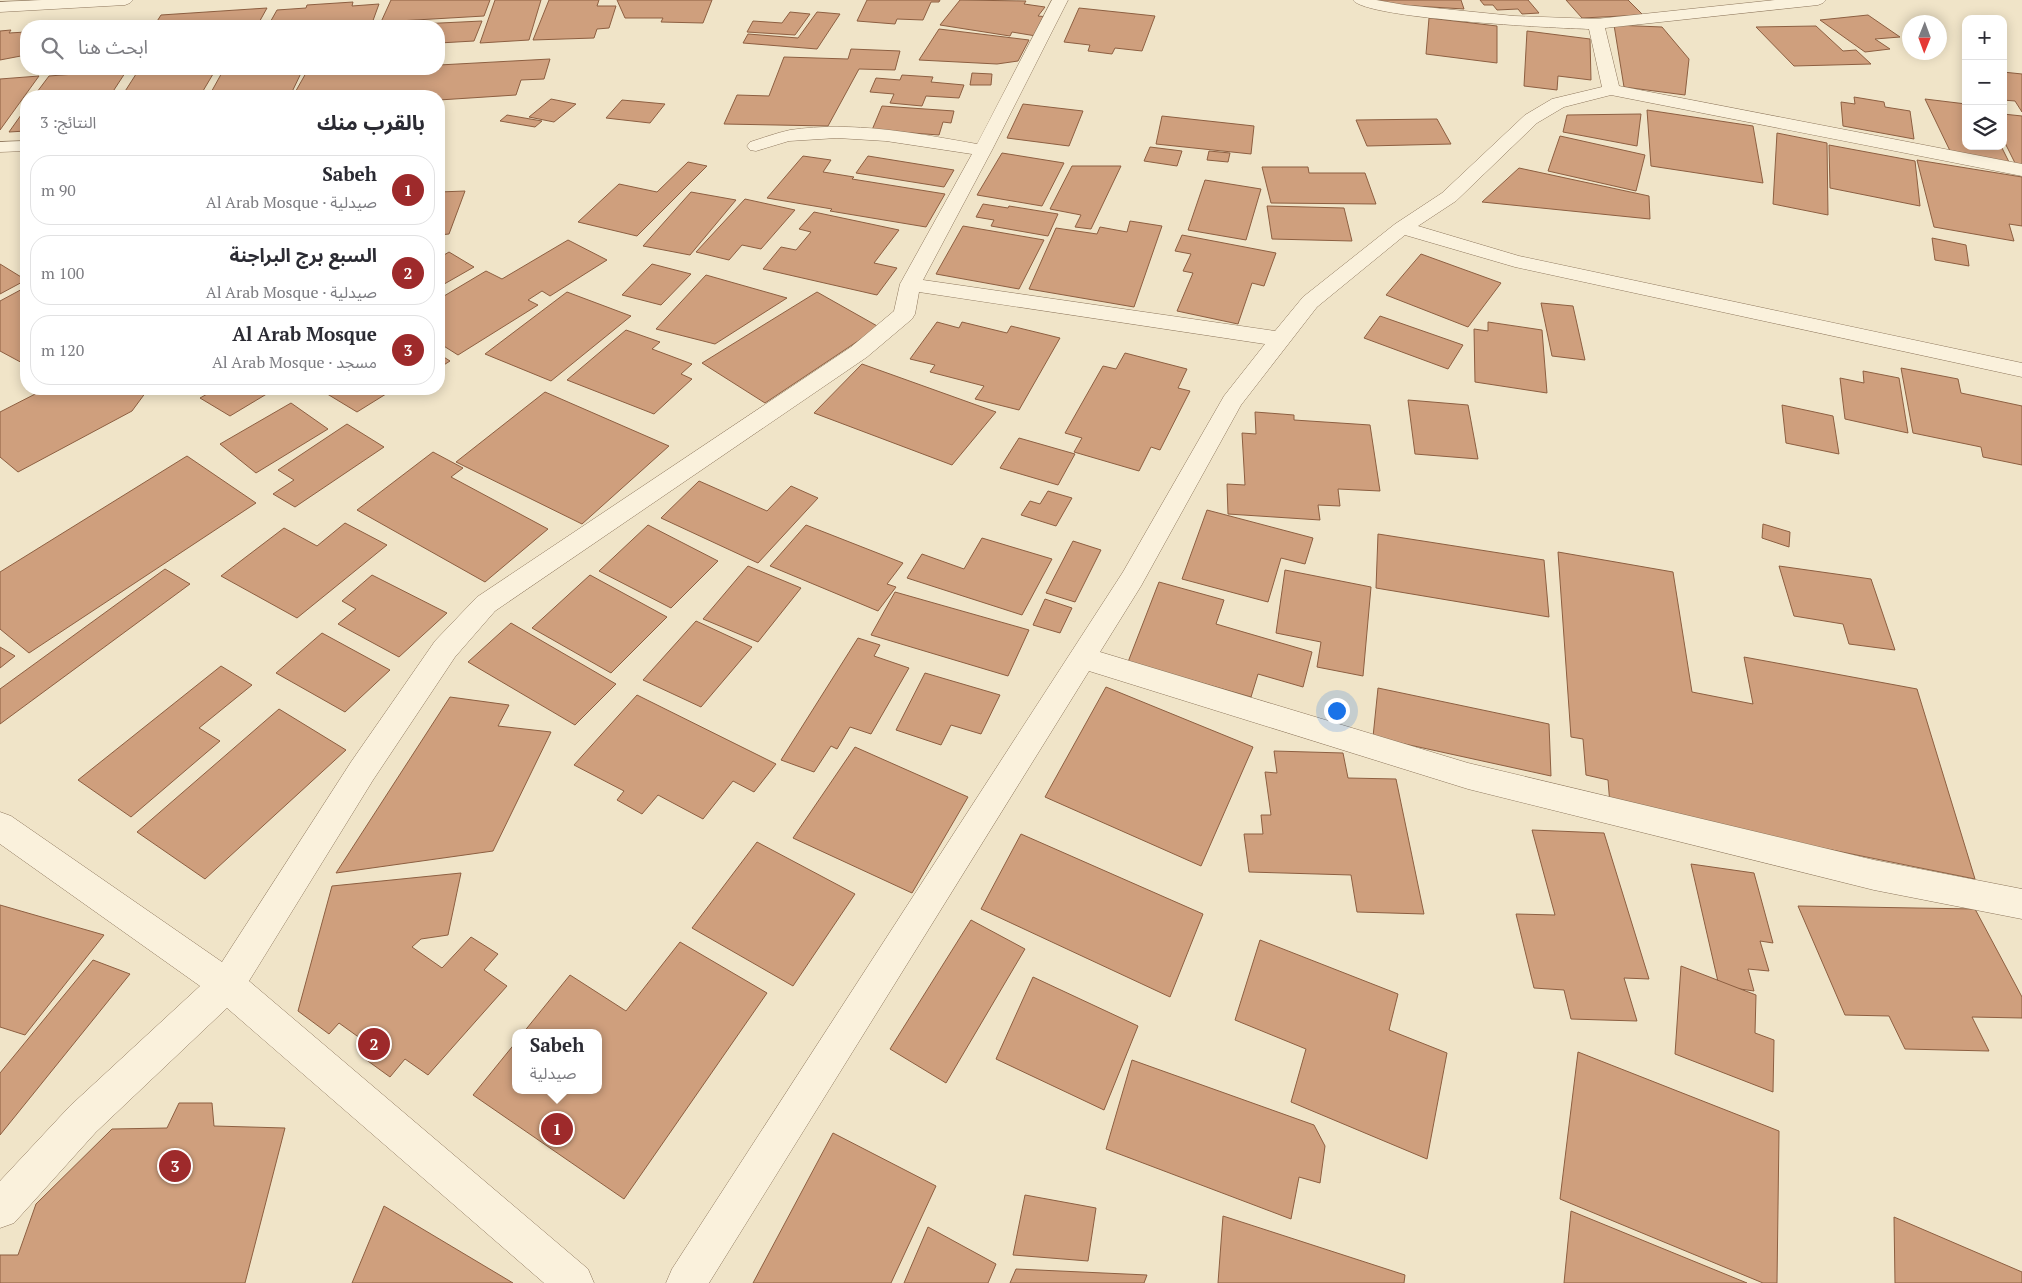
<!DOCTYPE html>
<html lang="ar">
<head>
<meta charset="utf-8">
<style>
	body { margin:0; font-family:"PT Serif","Noto Sans Arabic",serif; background:#f2f2f3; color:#2b2b33; direction:rtl }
	.controls { position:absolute; right:15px; top:15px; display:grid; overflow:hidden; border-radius:10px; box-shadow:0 2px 12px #0003 }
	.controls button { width:45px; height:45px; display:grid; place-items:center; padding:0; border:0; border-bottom:1px solid #e1e1e2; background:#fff; color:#2b2b33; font:25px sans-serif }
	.compass { position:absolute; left:1902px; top:15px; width:45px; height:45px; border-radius:50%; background:#fff; box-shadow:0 2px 12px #0003; rotate:181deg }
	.you { position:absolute; left:1336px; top:710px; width:18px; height:18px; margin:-12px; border:4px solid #fff; border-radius:50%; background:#1a73e8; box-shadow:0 0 0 8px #1a73e833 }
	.badge { display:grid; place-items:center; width:32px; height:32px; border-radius:50%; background:#9e2a2b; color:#fff; font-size:16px; font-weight:700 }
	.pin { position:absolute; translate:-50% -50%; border:2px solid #fff; box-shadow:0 1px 5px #0006 }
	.popup { position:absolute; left:512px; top:1029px; width:90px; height:65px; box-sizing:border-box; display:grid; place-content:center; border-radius:10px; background:#fff; filter:drop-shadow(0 1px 4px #0005); font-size:16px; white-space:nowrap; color:#7c7c81 }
	.popup b { font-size:19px; color:#2b2b33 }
	.popup::after { content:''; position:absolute; left:50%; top:100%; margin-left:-10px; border:10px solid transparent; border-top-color:#fff }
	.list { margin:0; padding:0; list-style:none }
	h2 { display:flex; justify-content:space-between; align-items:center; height:65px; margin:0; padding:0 20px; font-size:21px }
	h2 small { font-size:16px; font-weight:400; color:#7c7c81 }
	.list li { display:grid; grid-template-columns:32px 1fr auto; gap:15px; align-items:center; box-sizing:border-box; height:70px; margin:0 10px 10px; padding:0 10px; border:1px solid #e1e1e2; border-radius:20px }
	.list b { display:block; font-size:19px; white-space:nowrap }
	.list p { margin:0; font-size:16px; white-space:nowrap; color:#7c7c81 }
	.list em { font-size:16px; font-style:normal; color:#7c7c81 }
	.icon { flex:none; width:28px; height:28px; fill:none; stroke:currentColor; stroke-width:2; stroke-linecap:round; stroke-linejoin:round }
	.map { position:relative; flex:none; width:2022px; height:1283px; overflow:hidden; direction:ltr }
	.search { position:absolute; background:#fff; box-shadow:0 2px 12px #0003; left:20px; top:20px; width:425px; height:55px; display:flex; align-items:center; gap:12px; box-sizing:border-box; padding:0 18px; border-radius:20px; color:#7c7c81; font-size:19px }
	.panel { position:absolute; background:#fff; box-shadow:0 2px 12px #0003; left:20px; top:90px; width:425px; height:305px; border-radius:20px; direction:rtl }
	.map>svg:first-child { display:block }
</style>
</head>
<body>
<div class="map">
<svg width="2022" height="1283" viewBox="0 0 2022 1283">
	<rect width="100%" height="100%" fill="#f0e4c8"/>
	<g fill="#cf9f7d" stroke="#8d5f41">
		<path d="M391,0h99l-6,16 -103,6z"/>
		<path d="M495,0h46l-12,40 -49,3z"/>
		<path d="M549,0h50l-2,6h19l-7,22 -12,1 -3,9 -61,2z"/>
		<path d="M617,0h95l-9,23 -42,-1 2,-4h-38z"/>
		<path d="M867,0h73l-1,2h-8l-8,18 -26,-1 -2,5 -38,-3z"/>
		<path d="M960,0l66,1 -2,3 21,3 -7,9 11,1 -13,19 -24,-4 -2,4 -70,-11z"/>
		<path d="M1379,0h82l3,9 -82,-5z"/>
		<path d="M1480,0h48l11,13 -17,1 -4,-5 -21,1 -4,-5h-9z"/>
		<path d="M1566,0h62l15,15 -61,3z"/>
		<path d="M353,2l-1,4 27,-2 -8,22h-103l9,-16 29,-2 1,-3z"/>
		<path d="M267,8l-10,18h-103l7,-11z"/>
		<path d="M1079,8l76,8 -13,35 -27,-3 -3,6 -24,-3 2,-6 -26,-3z"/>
		<path d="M790,12l20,2 -15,21 -48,-3 6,-11 29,2z"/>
		<path d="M817,12l23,2 -23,35 -74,-6 5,-9 50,4z"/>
		<path d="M1868,15l32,22 -25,2 15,10 -25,3 -45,-32z"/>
		<path d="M1429,18l68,8v37l-71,-9z"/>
		<path d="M151,21l-4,5h-74z"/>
		<path d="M482,21l-8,20 -35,2v-17h-61z"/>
		<path d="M1614,25l48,2 27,32 -4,36 -61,-8z"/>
		<path d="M1816,26l27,25 13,-1 15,14 -77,2 -38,-39z"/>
		<path d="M939,29l90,11 -11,21 -21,3 -78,-4z"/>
		<path d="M11,30l-2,3 17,-1v23l-26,5v-29z"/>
		<path d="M1527,31l63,8 1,41 -33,-4 -1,14 -33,-4z"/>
		<path d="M851,49l49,2 -5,19 -36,-1 -31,57 -104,-2 13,-29 32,1 15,-39 64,2z"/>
		<path d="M550,59l-6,20 -23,1 -5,15 -77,5v-4h-146l13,-23 71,-4h62v-4z"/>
		<path d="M164,69h52l-16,27h-78l16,-25z"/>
		<path d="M224,69h79l-13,27h-81z"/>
		<path d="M127,70l-17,26h-76l15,-20z"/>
		<path d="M2003,72l19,2v38l-7,-11 -12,-1z"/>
		<path d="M972,73l20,1 -1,11h-21z"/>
		<path d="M902,75l31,2 -2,5 33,3 -5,13 -33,-2 -4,10 -32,-3 4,-9 -24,-2 6,-14 24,2z"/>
		<path d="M39,76l-39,54v-51z"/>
		<path d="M1854,97l30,5 1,5 25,4 4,28 -71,-13 -2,-24 14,2z"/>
		<path d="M551,99l25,5 -22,18 -25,-5z"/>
		<path d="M1925,99l41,5v42h35l8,16 -57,-7z"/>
		<path d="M622,100l43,4 -15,19 -44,-5z"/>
		<path d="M1023,104l60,7 -14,35 -62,-8z"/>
		<path d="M882,106l72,5 -3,12 -8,-1 -4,13 -67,-5z"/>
		<path d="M26,108v23l-17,1z"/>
		<path d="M1647,110l106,16 10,57 -112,-17z"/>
		<path d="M1641,114l-4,32 -74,-14 4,-17z"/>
		<path d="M2003,114l19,2v53h-4l-15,-30z"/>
		<path d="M507,115l35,6 -7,6 -35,-6z"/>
		<path d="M1162,116l92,10 -3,28 -95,-10z"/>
		<path d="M1437,119l14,25 -84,2 -11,-26z"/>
		<path d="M1777,133l50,10 1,72 -55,-11z"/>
		<path d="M1560,136l85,19 -9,36 -88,-20z"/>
		<path d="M1829,145l86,16 5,45 -90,-18z"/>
		<path d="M1150,147l32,4 -5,15 -33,-5z"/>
		<path d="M1209,151l21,2 -2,9 -21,-2z"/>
		<path d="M1002,153l62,10 -22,43 -65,-11z"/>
		<path d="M803,156l28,4 -8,12 31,5 -2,2 93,15 -19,33 -96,-16 2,-2 -65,-11z"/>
		<path d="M868,156l86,14 -10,17 -88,-14z"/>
		<path d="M1917,160l105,17v49l-13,-2 5,17 -80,-14z"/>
		<path d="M688,162l19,4 -70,70 -59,-14 41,-38 38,8z"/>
		<path d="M1072,166h49l-30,63 -16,-2 6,-12 -31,-6z"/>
		<path d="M1262,167h46l1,6h56l11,31 -105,-1z"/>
		<path d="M1519,168l130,28 1,23 -168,-17z"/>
		<path d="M1205,180l56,9 -15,51 -58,-10z"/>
		<path d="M465,191l-16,43 -10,1v-43z"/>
		<path d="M691,192l45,8 -46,55 -47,-9z"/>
		<path d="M745,199l50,11 -34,39 -19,-4 -13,15 -33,-8z"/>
		<path d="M983,204l25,4 1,-2 49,8 -10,22 -57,-10 3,-6 -18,-3z"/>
		<path d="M1267,206l77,2 8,33 -80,-2z"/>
		<path d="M814,212l85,18 -25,33 23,5 -20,27 -114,-26 18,-22 15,3 15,-18 -12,-3z"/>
		<path d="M1130,221l32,5 -28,81 -105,-18 27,-61 41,6 3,-7 27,5z"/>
		<path d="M963,226l81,14 -25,49 -83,-15z"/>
		<path d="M1182,235l94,18 -12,33 -12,-3 -14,41 -61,-13 16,-38 -10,-2 8,-17 -16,-3z"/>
		<path d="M1932,238l34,7 3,21 -34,-6z"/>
		<path d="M568,240l39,20 -57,36 -8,-5 -14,9 10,5 -80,50 -19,-12v-44l47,-28 16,8z"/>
		<path d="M449,252l25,15 -35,20v-29z"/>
		<path d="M1421,254l80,29 -33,44 -82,-32z"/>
		<path d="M0,264l26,16 -26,14z"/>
		<path d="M652,264l39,10 -30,31 -39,-10z"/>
		<path d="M706,275l81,23 -72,46 -59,-15z"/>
		<path d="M26,287v78l-26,-14v-50z"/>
		<path d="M567,292l64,24 -80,65 -66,-27z"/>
		<path d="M817,292l62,35 -114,76 -63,-40z"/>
		<path d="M1541,303l32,3 12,54 -33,-4z"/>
		<path d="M1380,316l83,29 -15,24 -84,-31z"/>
		<path d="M937,322l22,6 3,-6 45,11 4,-7 49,12 -41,72 -44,-11 9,-13 -54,-14 5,-7 -25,-6z"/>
		<path d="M1488,322l54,8 5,63 -72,-11 -1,-53 14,2z"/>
		<path d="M626,330l34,12 -8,7 40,15 -11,10 11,5 -38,35 -87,-34z"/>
		<path d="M1125,353l62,16 -9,19 12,3 -30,59 -9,-3 -12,24 -65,-19 8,-14 -17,-5 38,-67 13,3z"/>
		<path d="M439,354l11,7 -11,7z"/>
		<path d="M862,364l134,48 -44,53 -138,-52z"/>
		<path d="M1901,368l57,11 3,14 61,13v59l-39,-8 -2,-10 -68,-14z"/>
		<path d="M1863,371l36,7 9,55 -63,-14 -5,-41 24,5z"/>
		<path d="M45,389h96l5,3 -14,19 -114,61 -18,-15v-45z"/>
		<path d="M216,389h59l-45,27 -30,-18z"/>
		<path d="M319,389h75l-37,23z"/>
		<path d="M545,392l124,54 -87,78 -126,-62z"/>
		<path d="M1408,400l60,5 10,54 -63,-5z"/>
		<path d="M291,403l37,26 -72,44 -36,-29z"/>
		<path d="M1782,405l51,11 6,38 -53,-11z"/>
		<path d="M1255,412l39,3v5l76,5 10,66 -42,-2 2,17 -22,-1 2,15 -92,-6 -1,-30 18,1 -3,-52 14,1z"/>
		<path d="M347,424l37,23 -89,60 -22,-13 21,-14 -16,-10z"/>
		<path d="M1019,438l56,16 -17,31 -58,-17z"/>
		<path d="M433,452l30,16 -12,9 97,52 -63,53 -128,-72z"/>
		<path d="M187,456l69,47 -227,150 -29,-24v-57z"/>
		<path d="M699,481l68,30 24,-25 27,12 -60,65 -97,-45z"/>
		<path d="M1048,491l24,7 -16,28 -35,-11 9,-14 10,3z"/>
		<path d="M1207,510l106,28 -8,26 -24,-6 -13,44 -86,-23z"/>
		<path d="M345,523l42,22 -90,73 -76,-42 63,-48 33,18z"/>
		<path d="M1763,524l27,8 -1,15 -27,-9z"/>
		<path d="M648,525l70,36 -47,47 -72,-37z"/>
		<path d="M806,525l97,38 -16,21 9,3 -18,24 -108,-45z"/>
		<path d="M1378,534l166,26 5,57 -173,-29z"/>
		<path d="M982,538l70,21 -30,56 -115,-37 15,-24 42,15z"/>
		<path d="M1073,541l28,9 -26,52 -29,-9z"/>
		<path d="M1558,552l115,20 19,120 61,12 -9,-47 173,32 58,190 -365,-74 -2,-25 -22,-5 -3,-36 -12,-2z"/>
		<path d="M748,566l53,22 -43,54 -55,-23z"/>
		<path d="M1779,566l92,13 24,71 -46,-6 -6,-20 -49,-8z"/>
		<path d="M165,569l25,15 -190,140v-35z"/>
		<path d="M1285,570l86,17 -8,89 -46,-9 4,-25 -45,-9z"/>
		<path d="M372,575l75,38 -48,44 -61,-33 18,-15 -14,-8z"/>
		<path d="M590,575l77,42 -56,56 -79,-45z"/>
		<path d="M1159,582l65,18 -8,24 96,28 -9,35 -45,-13 -7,23 -123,-35z"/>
		<path d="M895,592l134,38 -21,46 -137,-41z"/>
		<path d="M1045,599l27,9 -12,25 -27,-8z"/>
		<path d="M696,621l56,26 -51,60 -58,-27z"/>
		<path d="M511,623l105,61 -41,41 -107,-63z"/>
		<path d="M322,633l68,37 -45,42 -69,-39z"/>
		<path d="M858,638l22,7 -6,11 35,12 -38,66 -21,-7 -13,22 -6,-3 -17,26 -33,-12z"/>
		<path d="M0,647l15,9 -15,12z"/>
		<path d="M221,666l31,19 -53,43 21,13 -89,76 -53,-37z"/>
		<path d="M925,673l75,22 -19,39 -30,-9 -10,20 -45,-15z"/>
		<path d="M1106,687l147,60 -52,119 -156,-69z"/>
		<path d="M1378,688l171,36 2,52 -178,-39z"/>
		<path d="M637,695l139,69 -22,28 -21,-11 -30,38 -45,-24 -16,19 -25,-14 7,-9 -50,-26z"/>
		<path d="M450,697l59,8 -11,21 53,6 -58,119 -157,22z"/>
		<path d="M279,709l67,41 -141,129 -68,-47z"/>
		<path d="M855,747l113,50 -56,96 -119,-55z"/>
		<path d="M1274,751l69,2 5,25 48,1 28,135 -67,-2 -6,-37 -102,-3 -5,-38h19l-2,-19h10l-6,-43 12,1z"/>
		<path d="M1532,830l72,3 45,146 -25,-1 13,43 -66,-2 -7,-29 -30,-2 -18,-74 39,1z"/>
		<path d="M1021,834l182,80 -33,83 -189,-88z"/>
		<path d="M757,842l98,52 -62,92 -101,-58z"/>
		<path d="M1691,864l63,9 19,70 -13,-2 9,30 -21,-2 6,22 -35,-5z"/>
		<path d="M461,873l-13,62 -27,4 -9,8 30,21 29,-31 27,17 -14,16 23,16 -79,89 -23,-16 -15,18 -29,-21 10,-10 -32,-23 -10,11 -31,-23 34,-125z"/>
		<path d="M0,905l104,30 -79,100 -25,-8z"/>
		<path d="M1798,906l177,3 47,88v21l-50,-1 17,34 -84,-2 -16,-33 -44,-1z"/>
		<path d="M971,920l54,29 -79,134 -56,-34z"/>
		<path d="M1260,940l138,54 -9,36 58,23 -20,106 -136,-57 15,-53 -71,-29z"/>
		<path d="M680,942l87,51 -143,206 -151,-104 43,-53v48h82v-57h-75l47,-58 56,36z"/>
		<path d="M93,960l37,14 -130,161v-62z"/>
		<path d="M1681,966l75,29 -1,38 19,7 -1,52 -98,-38z"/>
		<path d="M1033,977l105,49 -34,84 -108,-51z"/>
		<path d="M1578,1052l201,79 -2,152h-14l-203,-84z"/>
		<path d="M1132,1060l182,65 11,21 -5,37 -21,-6 -8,42 -185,-70z"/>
		<path d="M179,1103h33l2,23 71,2 -40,155h-245v-28h18l18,-51 76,-75 55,-1z"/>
		<path d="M833,1133l103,53 -45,97h-138z"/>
		<path d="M1025,1195l71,13 -8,53 -75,-6z"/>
		<path d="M384,1206l129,77h-161z"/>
		<path d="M1571,1211l176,72h-183z"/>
		<path d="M1223,1216l182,59 -1,8h-186z"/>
		<path d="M1894,1217l128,55v11h-127z"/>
		<path d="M928,1227l68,37 -8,19h-84z"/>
		<path d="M1016,1269l131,6 -3,8h-134z"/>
	</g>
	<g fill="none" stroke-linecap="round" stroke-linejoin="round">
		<defs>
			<g id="minor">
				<path d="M42,0h91l-3,3 -5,2 -125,7v-10z"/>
				<path d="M1052,0h16l-76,150 -69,130 352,51 28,-34 92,-73 47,-31 83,-78 27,-16 50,-12 -13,-58c-32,-1 -223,-10 -236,-29h23l29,5 109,11 82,3 179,-19h51l-3,3 -5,2 -213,23 14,58 403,78v12l-411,-81 -47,12 -27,16 -81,78 -38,25 101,30 503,107v14l-507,-110 -110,-32 -88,72 -76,98 -100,181 -41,66 368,111 406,97 148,29v30l-148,-29 -406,-101 -379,-118 -380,612h-43l6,-14 451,-697 101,-176 41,-52 -346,-52 -4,22 -3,5 -45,38 -372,254 -40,46 -82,123 -124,201 339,288 6,14h-50l-317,-275 -131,124 -82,91 -14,5v-47l70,-75 130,-120 -200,-142v-32l11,4 211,146 129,-200 84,-121 42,-44 374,-250 43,-36 6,-27 72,-130 -86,-13 -49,-3 -48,3 -33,10 -6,-1 -3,-4 3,-4c13,-4 26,-9 40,-12 63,-9 125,3 187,14z"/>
				<path d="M26,141v10l-26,1v-10z"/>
			</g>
		</defs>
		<use href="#minor" stroke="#8d765c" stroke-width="1"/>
		<use href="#minor" fill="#faf1dc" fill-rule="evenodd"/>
	</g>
</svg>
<div class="controls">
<button>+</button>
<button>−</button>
<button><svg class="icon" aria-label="layers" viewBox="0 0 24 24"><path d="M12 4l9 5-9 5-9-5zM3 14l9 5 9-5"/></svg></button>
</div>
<svg class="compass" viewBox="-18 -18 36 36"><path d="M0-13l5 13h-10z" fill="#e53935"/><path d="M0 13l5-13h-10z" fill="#7c7c81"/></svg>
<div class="you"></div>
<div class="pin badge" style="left:557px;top:1129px">1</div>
<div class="popup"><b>Sabeh</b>صيدلية</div>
<div class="pin badge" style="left:374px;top:1044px">2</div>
<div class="pin badge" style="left:175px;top:1166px">3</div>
<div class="search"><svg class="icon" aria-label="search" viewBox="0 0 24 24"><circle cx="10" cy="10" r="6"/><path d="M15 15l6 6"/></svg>ابحث هنا</div>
<section class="panel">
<h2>بالقرب منك<small>النتائج: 3</small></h2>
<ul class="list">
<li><span class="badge">1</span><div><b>Sabeh</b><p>صيدلية · Al Arab Mosque</p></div><em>90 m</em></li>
<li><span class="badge">2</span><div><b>السبع برج البراجنة</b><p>صيدلية · Al Arab Mosque</p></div><em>100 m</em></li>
<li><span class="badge">3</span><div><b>Al Arab Mosque</b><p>مسجد · Al Arab Mosque</p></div><em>120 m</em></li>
</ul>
</section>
</div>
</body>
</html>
